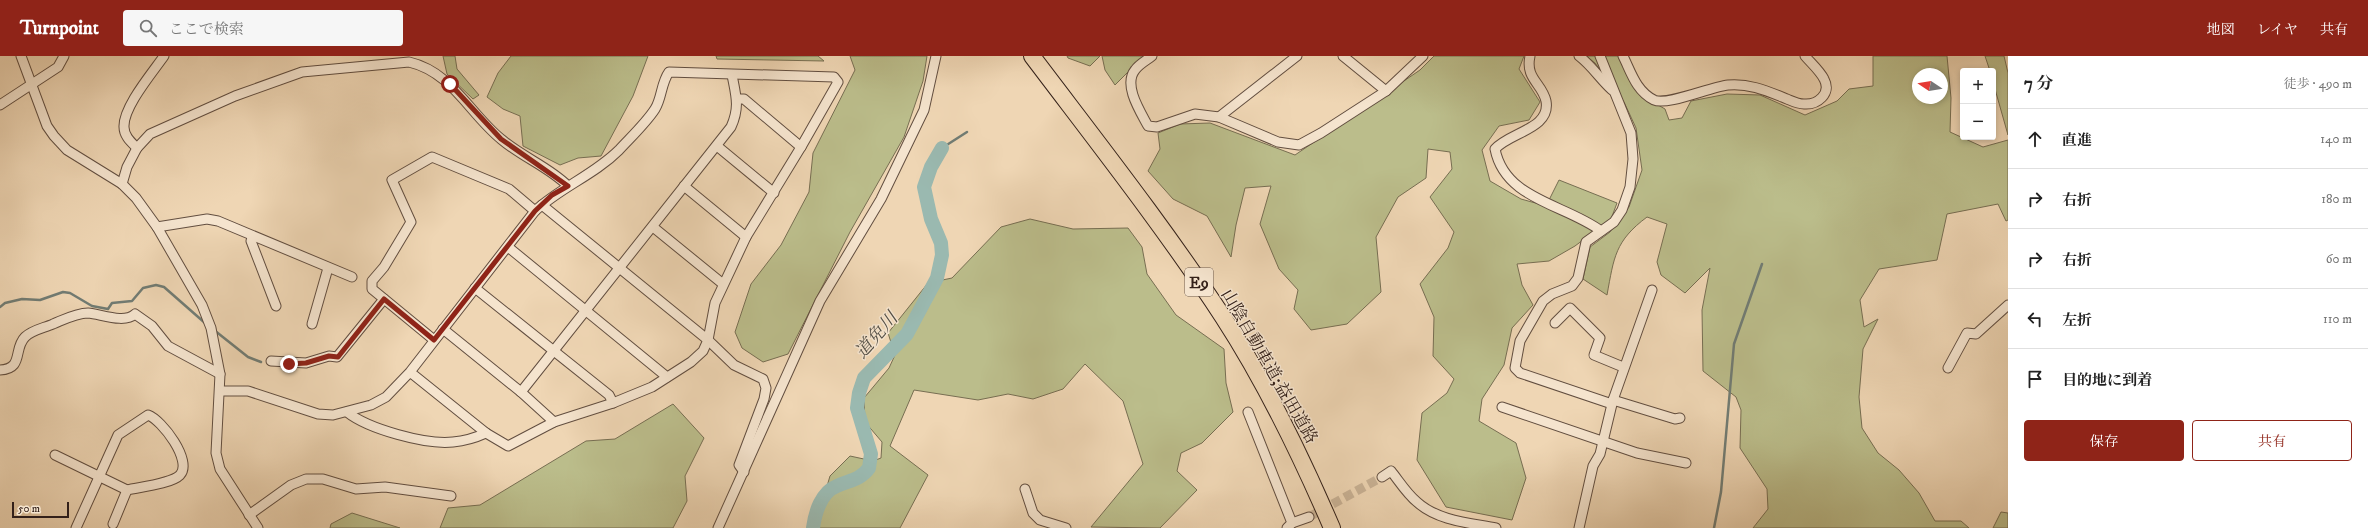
<!DOCTYPE html>
<html lang="ja">
<head>
<meta charset="utf-8">
<style>
	body { margin:0; font-family:"IM FELL DW Pica","Noto Serif JP",serif; background:#f6f6f6; color:#222 }
	.controls { position:absolute; right:12px; top:12px; display:grid; overflow:hidden; border-radius:4px; box-shadow:0 2px 6px #0003 }
	.controls button { width:36px; height:36px; display:grid; place-items:center; padding:0; border:0; border-bottom:1px solid #e0e0e0; background:#fff; color:#222; font:20px sans-serif }
	.compass { position:absolute; left:1912px; top:12px; width:36px; height:36px; border-radius:50%; background:#fff; box-shadow:0 2px 6px #0003; rotate:282deg }
	.scale { position:absolute; left:12px; bottom:10px; width:57px; box-sizing:border-box; padding-left:4px; border:2px solid #332019; border-top:0; font-size:11px; line-height:14px; white-space:nowrap; color:#332019; -webkit-text-stroke:3px #f5e4ce; paint-order:stroke }
	.stop { position:absolute; width:12px; height:12px; margin:-9px; border:3px solid #8f2418; border-radius:50%; background:#fff }
	.stop.end { background:#8f2418; border-color:#fff; box-shadow:0 1px 4px #0008 }
	.list { margin:0; padding:0; list-style:none }
	h2 { display:flex; justify-content:space-between; align-items:center; height:52px; margin:0; padding:0 16px; font-size:17px }
	h2 small { font-size:13px; font-weight:400; color:#767676 }
	.list li { display:grid; grid-template-columns:26px 1fr auto; gap:12px; align-items:center; box-sizing:border-box; height:60px; padding:0 16px; border-top:1px solid #e0e0e0 }
	.list b { display:block; font-size:15px; white-space:nowrap }
	.list em { font-size:13px; font-style:normal; color:#767676 }
	.actions { display:flex; gap:8px; padding:12px 16px }
	.actions a { flex:1; padding:9px 0; border:1px solid #8f2418; border-radius:4px; text-align:center; font-size:14px; color:#8f2418 }
	.actions .main { background:#8f2418; color:#fff }
	.icon { flex:none; width:22px; height:22px; fill:none; stroke:currentColor; stroke-width:2; stroke-linecap:round; stroke-linejoin:round }
	.map { position:relative; flex:none; width:2008px; height:472px; overflow:hidden }
	header { display:flex; align-items:center; gap:24px; box-sizing:border-box; height:56px; padding:0 20px; background:#8f2418; color:#fff }
	header strong { font-size:19px }
	nav { display:flex; gap:22px; margin-inline-start:auto; font-size:14px }
	.search { width:280px; height:36px; background:#f6f6f6; display:flex; align-items:center; gap:10px; box-sizing:border-box; padding:0 14px; border-radius:4px; color:#767676; font-size:15px }
	main { display:flex }
	aside { flex:1; background:#fff }
	.map>svg:first-child { display:block }
</style>
</head>
<body>
<header>
<strong>Turnpoint</strong>
<div class="search"><svg class="icon" aria-label="search" viewBox="0 0 24 24"><circle cx="10" cy="10" r="6"/><path d="M15 15l6 6"/></svg>ここで検索</div>
<nav><a>地図</a><a>レイヤ</a><a>共有</a></nav>
</header>
<main>
<div class="map">
<svg width="2008" height="472" viewBox="0 0 2008 472">
	<rect width="100%" height="100%" fill="#efd6b4"/>
	<filter id="stains"><feTurbulence type="fractalNoise" baseFrequency=".005" numOctaves="4"/><feColorMatrix values="0 0 0 0 .2 0 0 0 0 .09 0 0 0 0 .02 0 0 0 .5 -.17"/></filter>
	<radialGradient id="worn" r=".72"><stop offset=".6" stop-color="#630" stop-opacity="0"/><stop offset="1" stop-color="#630" stop-opacity=".3"/></radialGradient>
	<g fill="#bbbd8b" stroke="#776e52" fill-rule="evenodd">
		<path d="M443,0h12l2,13 22,26 -6,4 -26,-25z"/>
		<path d="M511,0h137l-15,40 -32,60 -23,2 -18,7 -37,-19 -3,-30 -17,-7 -16,-12 11,-24z"/>
		<path d="M716,0h102l6,5 -107,-2z"/>
		<path d="M850,0h77l-4,25 -19,56 -54,95 -62,122 -25,8 -21,-14 -7,-16 16,-48 30,-39 28,-53 4,-39 42,-83z"/>
		<path d="M1067,0h33l-10,10 -22,-8z"/>
		<path d="M1102,0h42l-29,29 -10,-15z"/>
		<path d="M1434,0h90l-5,13 21,33 -11,18 -30,6 -17,24 8,31 31,18 25,7 13,-26 58,23 -6,16 -36,27 -26,15 -32,3 5,21 11,20 -21,23 -8,37 -22,34 -3,22 37,22 10,35 -14,42 -66,-13 -29,-47 5,-47 25,-20 7,-14 -21,-23 1,-39 -14,-33 28,-36 6,-16 -24,-35 22,-28 -2,-17 -22,-3 -2,29 -28,19 -22,40 5,55 -34,32 -36,6 -17,-21 4,-19 -19,-21 -19,-45 11,-38 -26,2 -9,37 -5,32 -24,-41 -34,-17 -25,-28 12,-22 -2,-16 22,-9 30,-1 85,32 125,-85z"/>
		<path d="M1586,0h34l19,38 26,15 4,11 13,-2 9,-17 36,-7 33,1 45,20 32,-14 12,-12 24,-3v-30h74l4,42 -1,34 33,15 25,-7v80l-2,1 -8,-17 -51,10 -10,46 -58,9 -19,31 4,27 14,-8 -15,30 -4,48 3,31 16,25 21,17 20,23 16,28h26l8,7h-216l15,-19 -1,-20 -27,-41 1,-38 -5,-13 -33,-26 -1,-61 8,-42 -25,25 -24,-18 -4,-13 10,-38 -20,-7c-32,24 -33,40 -40,78l-24,-16 7,-32 20,-15 19,-25 13,-37 -6,-42 -12,-26 -29,-39zM1918,18h24v24h-24z"/>
		<path d="M1985,0h19l4,17v62l-15,-53v-11h-3z"/>
		<path d="M1030,163l43,10 55,-1 14,19 5,27 29,41 48,34 2,34 7,29 -31,31 -21,10 -4,18 20,19 -37,38 -69,-1 52,-63 -20,-63 -38,-37 -22,25 -30,10 -25,-5 -30,6 -64,-10 -24,56 38,29 -28,53h-81l-1,-11 12,-41 20,-20 23,5 8,-3 1,-16 -17,-20 -1,-24 25,-30 6,-13 -7,-22 40,-50 24,-5 49,-51z"/>
		<path d="M673,348l31,34 -19,38 2,25 -14,27h-233l8,-20 32,-3 106,-64 29,-2z"/>
		<path d="M2001,456l7,1v15h-15z"/>
		<path d="M352,457l48,15h-70l1,-4z"/>
	</g>
	<g fill="none" stroke-linecap="round" stroke-linejoin="round">
		<g stroke="#717c74" stroke-width="2.5">
			<path d="M942,92l25,-16"/>
			<path d="M0,251l5,-4 17,-4 18,1 23,-8 7,1 22,13 16,3 4,-6 20,-2 11,-13 13,-3 8,2 41,36"/>
			<path d="M214,274l34,27 13,5"/>
			<path d="M1714,472l7,-36 13,-148 28,-80"/>
		</g>
		<path stroke="#9ab9b0" stroke-width="14" d="M813,472c2,-15 8,-36 24,-42 13,-6 23,-6 32,-18l2,-14 -14,-46 2,-15 5,-15 43,-44 30,-56 5,-23 -1,-12 -10,-24 -7,-32 7,-20 11,-19"/>
		<path stroke="#c9b295" stroke-width="9" stroke-dasharray="9 4.5" stroke-linecap="butt" d="M1309,461l73,-40"/>
		<defs>
			<g id="minor">
				<path d="M21,0l26,70 7,10 13,14 55,34 14,14 21,29 45,78 9,23 9,46 -4,79 4,16 38,59"/>
				<path d="M1152,0c-5,4 -13,8 -17,14 -12,15 5,41 13,56l9,1 38,-13 24,3 59,25 21,3 22,-12 65,-42 37,-35"/>
				<path d="M1343,0l43,35"/>
				<path d="M1530,0c-5,23 12,27 16,45 5,28 -36,31 -51,48 10,51 70,55 106,82"/>
				<path d="M1579,0c13,10 21,23 33,34"/>
				<path d="M1600,0l31,77 2,26 -3,28 -8,23 -8,12 -28,20 -8,36 -6,8 -20,8 -9,7 -23,40 -5,27 5,5 92,31"/>
				<path d="M1623,0c8,16 13,35 31,44 13,6 56,-13 74,-15 21,-2 39,6 59,14 5,2 11,5 17,5 13,1 28,-10 20,-25 -4,-8 -13,-16 -19,-23"/>
				<path d="M737,43h7l57,48"/>
				<path d="M0,49l58,-38 6,-11"/>
				<path d="M1219,61l78,-61"/>
				<path d="M717,90l57,47"/>
				<path d="M137,92c-6,-6 -13,-12 -13,-21 -1,-20 29,-55 40,-71"/>
				<path d="M122,128l5,-17 10,-19 13,-14 85,-38 67,-24 107,-10c43,10 60,51 92,77 21,18 48,28 67,47"/>
				<path d="M684,130l62,51"/>
				<path d="M542,149l166,135 26,25 29,14 3,9 -2,11 -25,66 5,7"/>
				<path d="M157,171l50,-8 11,2 134,56"/>
				<path d="M653,171l70,57"/>
				<path d="M252,181l-1,4 25,65"/>
				<path d="M508,191l159,130"/>
				<path d="M475,232l134,107 4,8"/>
				<path d="M1555,267l15,-15 30,30 -6,17 29,12"/>
				<path d="M312,268l16,-56"/>
				<path d="M443,273l78,63 33,30"/>
				<path d="M434,284l-62,-51v-8l12,-14 27,-45 -19,-42 40,-23 77,32 26,22"/>
				<path d="M271,305l35,2 23,-7 8,1 47,-58"/>
				<path d="M1948,312l19,-35 9,1 32,-29"/>
				<path d="M0,314c24,-1 13,-21 25,-33 7,-7 19,-9 28,-13 10,-4 23,-11 35,-11 13,1 36,11 47,1l17,12 16,20 52,28"/>
				<path d="M220,335h28l70,23 15,1 38,-10 15,-8 24,-25 125,-161c26,-24 59,-36 84,-61 11,-12 27,-27 36,-41 7,-11 6,-26 14,-37l165,5 4,5 -37,65 -55,90 -31,66 -7,37 -5,11 -12,11 -39,25 -39,16 -59,19 -46,24 -22,-13 -76,-61"/>
				<path d="M521,336l210,-265c9,-20 5,-31 1,-52"/>
				<path d="M1613,344l62,19 5,-1"/>
				<path d="M1502,351l135,46 49,10"/>
				<path d="M347,356c21,17 79,33 106,30 11,-1 22,-4 33,-9"/>
				<path d="M1248,356l44,111 -5,5"/>
				<path d="M55,399l72,35"/>
				<path d="M1382,421l9,-6c8,10 16,23 26,31 21,19 53,21 79,26"/>
				<path d="M1025,433l8,24 7,7 26,8"/>
				<path d="M249,459l42,-30 15,-6h17l33,10 29,-2 66,9"/>
				<path d="M1292,467l17,-6"/>
				<path d="M76,472l42,-93 30,-20c14,5 45,46 32,60 -9,9 -40,12 -53,15l-14,34"/>
				<path d="M718,472l102,-227 61,-102 43,-89 12,-54"/>
				<path d="M1579,472l14,-62 7,-12 13,-54 39,-110"/>
			</g>
			<path id="motorway" d="M1032,0c65,86 132,171 191,261 43,66 78,139 109,211"/>
		</defs>
		<use href="#minor" stroke="#624e40" stroke-width="11"/>
		<use href="#motorway" stroke="#332019" stroke-width="18"/>
		<use href="#minor" stroke="#f5e4ce" stroke-width="9"/>
		<use href="#motorway" stroke="#efd6b4" stroke-width="16"/>
	</g>
	<g fill="none" stroke-linecap="round" stroke-linejoin="round">
		<path stroke="#8f2418" stroke-width="5" d="M289,308l17,-1 23,-7 9,1 46,-58 50,41 101,-129 17,-16 16,-9 -67,-47 -51,-55"/>
	</g>
	<g text-anchor="middle" stroke-width="3" stroke-linejoin="round" paint-order="stroke">
		<rect fill="#f5e4ce" stroke="#6d5b4f" stroke-width="1" x="1185" y="212" width="28" height="28" rx="3"/>
		<g font-size="16" font-weight="bold" fill="#332019">
			<text x="1199" y="232">E9</text>
		</g>
		<g font-size="17" fill="#332019" stroke="#f5e4ce">
			<text transform="translate(1270 310) rotate(60)" y="6">山陰自動車道;益田道路</text>
		</g>
		<g font-size="18" font-style="italic" fill="#524e46" stroke="#f5e4ce">
			<text transform="translate(876 279) rotate(-49)" y="6">道免川</text>
		</g>
	</g>
	<rect width="100%" height="100%" filter="url(#stains)"/>
	<rect width="100%" height="100%" fill="url(#worn)"/>
</svg>
<div class="controls">
<button>+</button>
<button>−</button>
</div>
<svg class="compass" viewBox="-18 -18 36 36"><path d="M0-13l5 13h-10z" fill="#e53935"/><path d="M0 13l5-13h-10z" fill="#767676"/></svg>
<div class="scale">50 m</div>
<div class="stop" style="left:450px;top:28px"></div>
<div class="stop end" style="left:289px;top:308px"></div>
</div>
<aside>
<h2>7 分<small>徒歩 · 490 m</small></h2>
<ul class="list">
<li><svg class="icon" aria-label="ahead" viewBox="0 0 24 24"><path d="M12 20V5M6 11l6-6 6 6"/></svg><div><b>直進</b></div><em>140 m</em></li>
<li><svg class="icon" aria-label="right" viewBox="0 0 24 24"><path d="M7 20v-9h11M14 6l5 5-5 5"/></svg><div><b>右折</b></div><em>180 m</em></li>
<li><svg class="icon" aria-label="right" viewBox="0 0 24 24"><path d="M7 20v-9h11M14 6l5 5-5 5"/></svg><div><b>右折</b></div><em>60 m</em></li>
<li><svg class="icon" aria-label="left" viewBox="0 0 24 24"><path d="M17 20v-9H6M10 6l-5 5 5 5"/></svg><div><b>左折</b></div><em>110 m</em></li>
<li><svg class="icon" aria-label="arrive" viewBox="0 0 24 24"><path d="M6 21V4h12l-3 4 3 4H6"/></svg><div><b>目的地に到着</b></div></li>
</ul>
<div class="actions"><a class="main">保存</a><a>共有</a></div>
</aside>
</main>
</body>
</html>
